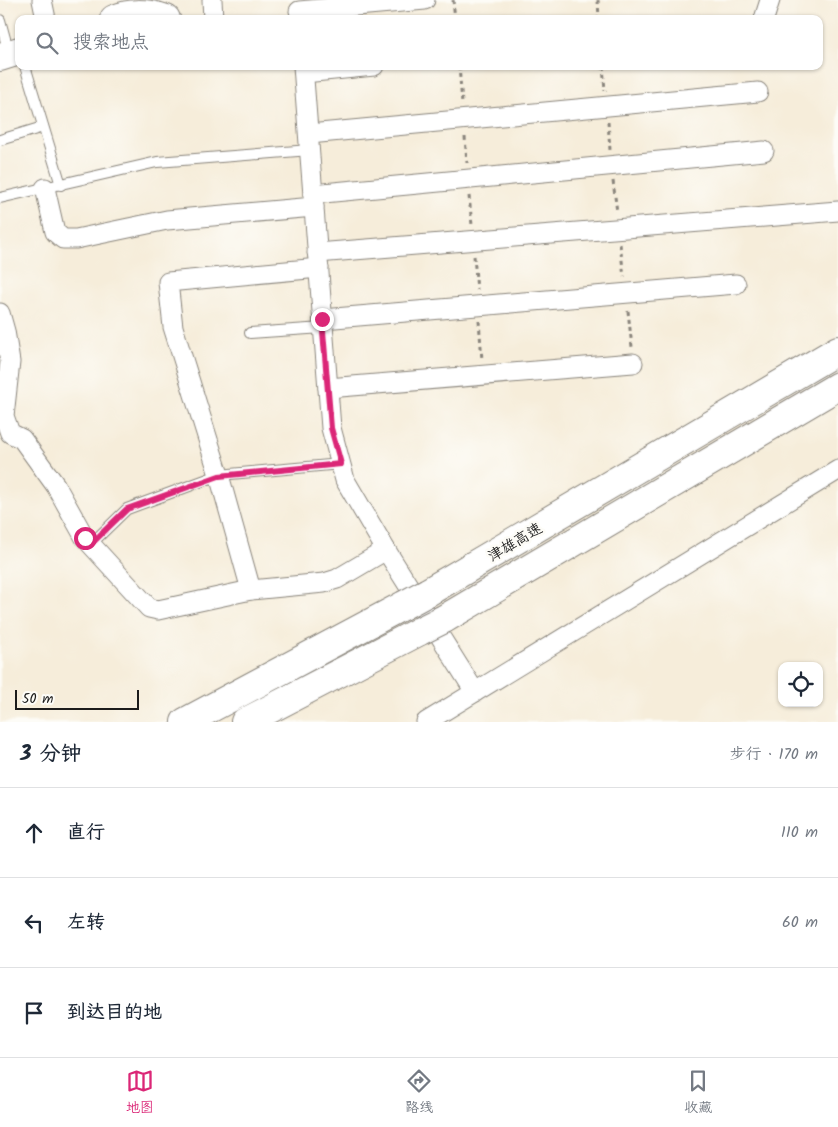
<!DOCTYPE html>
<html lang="zh">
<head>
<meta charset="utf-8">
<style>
	body { margin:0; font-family:Kalam,"LXGW WenKai TC",sans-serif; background:#f2f2f3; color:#1f2937 }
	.controls { position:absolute; right:15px; bottom:15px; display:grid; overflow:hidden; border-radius:10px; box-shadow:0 1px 4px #0004 }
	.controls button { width:45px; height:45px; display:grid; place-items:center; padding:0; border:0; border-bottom:1px solid #e0e1e3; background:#fff; color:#1f2937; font:25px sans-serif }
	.scale { position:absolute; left:15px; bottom:12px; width:124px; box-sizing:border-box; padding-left:5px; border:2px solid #1c1c1c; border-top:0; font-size:14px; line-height:18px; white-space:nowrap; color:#1c1c1c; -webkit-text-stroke:4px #fdfcf7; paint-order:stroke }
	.stop { position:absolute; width:15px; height:15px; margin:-11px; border:4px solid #db2777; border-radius:50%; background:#fff }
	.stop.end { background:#db2777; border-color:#fff; box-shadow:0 1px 5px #0008 }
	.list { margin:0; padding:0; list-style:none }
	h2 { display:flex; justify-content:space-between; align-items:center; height:65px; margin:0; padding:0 20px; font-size:21px }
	h2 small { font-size:16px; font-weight:400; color:#747a83 }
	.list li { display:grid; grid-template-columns:32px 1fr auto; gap:15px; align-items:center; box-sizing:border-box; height:90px; padding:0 20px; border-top:1px solid #e0e1e3 }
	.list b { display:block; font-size:19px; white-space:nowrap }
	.list em { font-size:16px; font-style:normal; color:#747a83 }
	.icon { flex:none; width:28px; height:28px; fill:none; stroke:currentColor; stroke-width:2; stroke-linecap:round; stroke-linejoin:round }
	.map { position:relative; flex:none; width:838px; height:722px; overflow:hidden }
	.search { position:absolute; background:#fff; box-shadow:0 1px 4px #0004; left:15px; right:15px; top:15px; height:55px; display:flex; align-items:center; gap:12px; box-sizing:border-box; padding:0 18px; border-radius:10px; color:#747a83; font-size:19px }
	.sheet { height:335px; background:#fff }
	nav { display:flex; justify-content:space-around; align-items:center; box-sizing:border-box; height:70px; border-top:1px solid #e0e1e3; background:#fff; font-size:14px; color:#747a83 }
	nav a { display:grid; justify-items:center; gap:2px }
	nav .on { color:#db2777 }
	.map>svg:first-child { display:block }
</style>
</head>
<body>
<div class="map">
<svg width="838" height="722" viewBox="0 0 838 722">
	<rect width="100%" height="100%" fill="#fdfcf7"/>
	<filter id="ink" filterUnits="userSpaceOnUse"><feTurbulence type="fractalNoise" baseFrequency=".02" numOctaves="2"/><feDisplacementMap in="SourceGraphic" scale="10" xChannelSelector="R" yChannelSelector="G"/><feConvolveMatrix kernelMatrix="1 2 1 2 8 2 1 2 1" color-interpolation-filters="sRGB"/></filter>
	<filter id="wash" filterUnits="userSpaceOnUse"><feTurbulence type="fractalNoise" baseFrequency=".0096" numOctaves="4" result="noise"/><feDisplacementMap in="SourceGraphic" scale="20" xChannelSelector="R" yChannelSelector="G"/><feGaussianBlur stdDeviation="1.12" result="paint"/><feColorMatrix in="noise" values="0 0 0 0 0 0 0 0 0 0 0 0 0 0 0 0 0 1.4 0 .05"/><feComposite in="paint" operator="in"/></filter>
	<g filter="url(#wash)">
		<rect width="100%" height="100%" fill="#f6edda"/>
	</g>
	<g filter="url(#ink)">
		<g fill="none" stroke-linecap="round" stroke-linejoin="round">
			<defs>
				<g id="lane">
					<path d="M0,20l9,33"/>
					<path d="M25,66l36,119"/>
					<path d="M0,140l43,-13"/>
					<path d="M0,198l157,-36 153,-12"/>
					<path d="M250,333l73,-5"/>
					<path d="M91,544l36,-35 92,-34 122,-11"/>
				</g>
				<g id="street">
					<path d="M42,0l4,19"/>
					<path d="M212,0l1,19"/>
					<path d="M299,11l126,-11"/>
					<path d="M764,19l6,-19"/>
					<path d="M303,66l28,362 14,52 41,70 89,142"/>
					<path d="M304,73l70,-7"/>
					<path d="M309,134l449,-42"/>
					<path d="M45,188l10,44 8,7h13l91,-19 147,-13"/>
					<path d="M313,194l451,-43"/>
					<path d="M317,253l521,-42"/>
					<path d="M0,313l5,18 5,31 -6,54 6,17 12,6 34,47 29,52 64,70 9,2 93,-20 73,-7 13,-4 49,-29"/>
					<path d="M323,319l413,-35"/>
					<path d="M328,388l305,-25"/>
					<path d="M251,590l-32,-115 -46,-148 -5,-45 151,-14"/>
					<path d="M426,722l412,-252"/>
				</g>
				<g id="secondary">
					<path d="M114,19c17,-7 35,-6 52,0"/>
					<path d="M0,57l19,-6"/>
				</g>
				<g id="highway">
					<path d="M428,592l410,-242"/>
					<path d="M444,619l394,-233"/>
					<path d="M185,722l219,-117"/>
					<path d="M245,722l175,-91"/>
				</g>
			</defs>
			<use href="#lane" stroke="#89847b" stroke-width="12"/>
			<use href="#street" stroke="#89847b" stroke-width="21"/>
			<use href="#secondary" stroke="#89847b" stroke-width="30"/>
			<use href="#highway" stroke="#89847b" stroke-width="30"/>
			<g stroke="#89847b" stroke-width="3" stroke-dasharray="4 4" stroke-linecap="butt">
				<path d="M453,0l2,19"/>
				<path d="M598,0l1,19"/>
				<path d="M459,66l3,37"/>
				<path d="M603,66l2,25"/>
				<path d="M608,122l2,28"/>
				<path d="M465,137l2,26"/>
				<path d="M613,181l4,31"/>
				<path d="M469,196l3,29"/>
				<path d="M620,244l4,33"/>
				<path d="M474,256l3,34"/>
				<path d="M628,311l4,36"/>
				<path d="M479,321l3,39"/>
			</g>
			<use href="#lane" stroke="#fff" stroke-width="10"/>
			<use href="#street" stroke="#fff" stroke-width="19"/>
			<use href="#secondary" stroke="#fff" stroke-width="28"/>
			<use href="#highway" stroke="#fff" stroke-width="28"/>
			<defs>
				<g id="highway-bridge">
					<path d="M404,605l24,-13"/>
					<path d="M420,631l24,-12"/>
				</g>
			</defs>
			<use href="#highway-bridge" stroke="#89847b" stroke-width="30" stroke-linecap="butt"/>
			<use href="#highway-bridge" stroke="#fff" stroke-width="28"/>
		</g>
	</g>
	<g fill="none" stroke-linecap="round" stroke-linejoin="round" filter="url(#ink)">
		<path stroke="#db2777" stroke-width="6" d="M85,538l6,6 36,-35 92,-33 122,-12 -10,-36 -9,-109"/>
	</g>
	<g text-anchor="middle" stroke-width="5" stroke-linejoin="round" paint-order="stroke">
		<g font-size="15" fill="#1c1c1c" stroke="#fdfcf7">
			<text transform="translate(515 542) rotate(-31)" y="5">津雄高速</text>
		</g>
	</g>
</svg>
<div class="controls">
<button><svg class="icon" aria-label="locate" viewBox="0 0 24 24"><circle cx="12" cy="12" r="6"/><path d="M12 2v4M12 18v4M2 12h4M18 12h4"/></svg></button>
</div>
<div class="scale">50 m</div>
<div class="stop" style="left:85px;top:538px"></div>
<div class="stop end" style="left:322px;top:319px"></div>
<div class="search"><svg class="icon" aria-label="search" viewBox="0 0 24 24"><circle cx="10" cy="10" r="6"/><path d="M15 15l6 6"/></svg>搜索地点</div>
</div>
<section class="sheet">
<h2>3 分钟<small>步行 · 170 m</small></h2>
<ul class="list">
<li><svg class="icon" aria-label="ahead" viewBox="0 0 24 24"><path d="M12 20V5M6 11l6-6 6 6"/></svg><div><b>直行</b></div><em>110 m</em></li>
<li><svg class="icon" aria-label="left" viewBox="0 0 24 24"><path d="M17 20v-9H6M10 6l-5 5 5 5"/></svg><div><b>左转</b></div><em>60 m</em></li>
<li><svg class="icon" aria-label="arrive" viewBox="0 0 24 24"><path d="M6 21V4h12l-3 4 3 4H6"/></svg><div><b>到达目的地</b></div></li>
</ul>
</section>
<nav>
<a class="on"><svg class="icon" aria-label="map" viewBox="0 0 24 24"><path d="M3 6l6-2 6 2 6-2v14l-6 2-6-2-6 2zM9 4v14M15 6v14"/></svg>地图</a>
<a><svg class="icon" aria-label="directions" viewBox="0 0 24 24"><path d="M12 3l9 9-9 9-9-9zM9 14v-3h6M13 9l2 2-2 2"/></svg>路线</a>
<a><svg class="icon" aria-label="saved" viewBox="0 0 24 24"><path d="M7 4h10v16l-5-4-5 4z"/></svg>收藏</a>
</nav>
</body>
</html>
